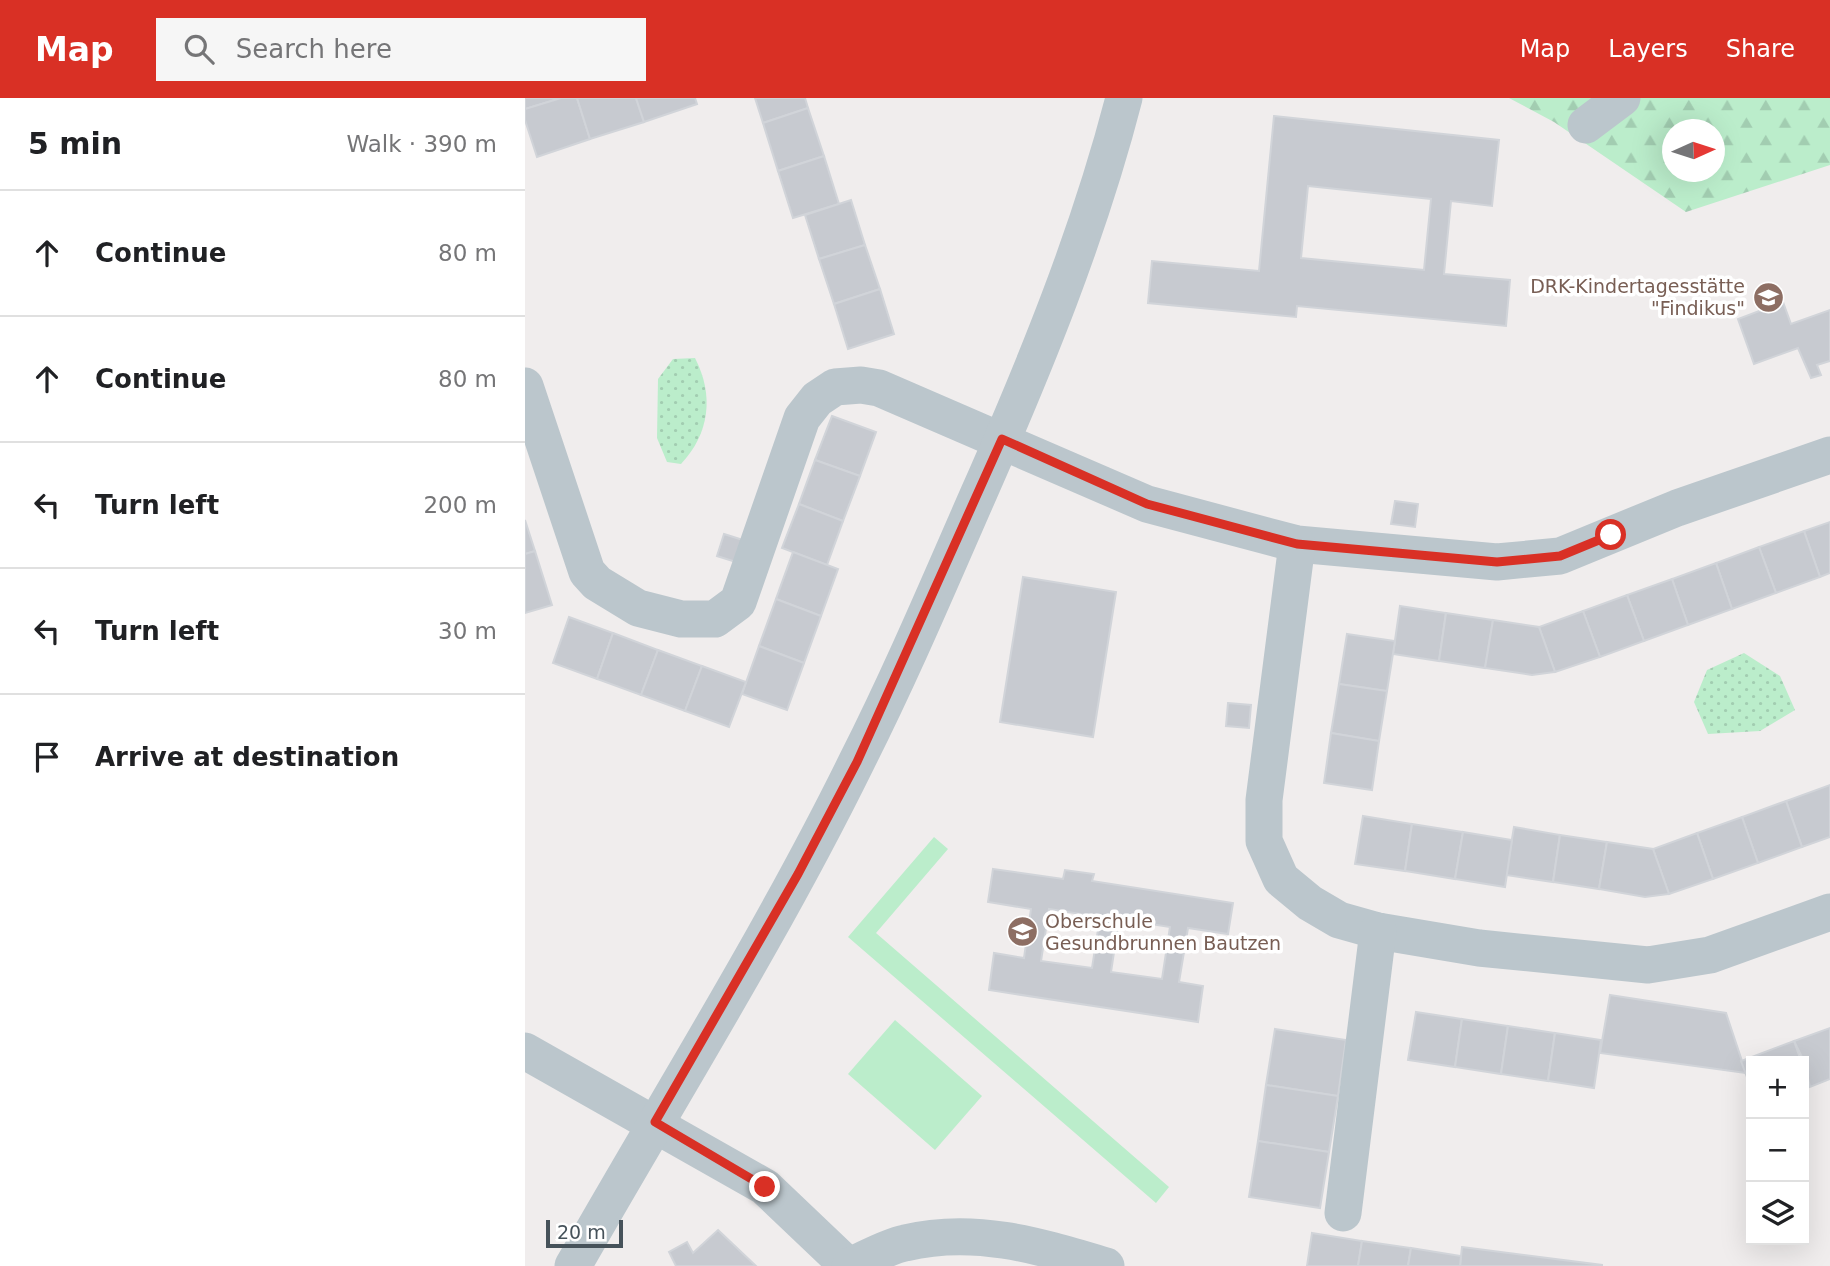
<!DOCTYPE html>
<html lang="en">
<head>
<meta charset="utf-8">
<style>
	body { margin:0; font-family:"DejaVu Sans",sans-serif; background:#f6f6f6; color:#202124 }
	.controls { position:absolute; right:21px; bottom:21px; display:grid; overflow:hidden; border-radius:0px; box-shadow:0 7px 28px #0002 }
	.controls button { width:63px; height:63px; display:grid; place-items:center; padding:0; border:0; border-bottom:2px solid #e0e0e0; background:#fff; color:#202124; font:35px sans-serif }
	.compass { position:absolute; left:1137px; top:21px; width:63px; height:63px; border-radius:50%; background:#fff; box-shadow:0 7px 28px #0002; rotate:87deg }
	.scale { position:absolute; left:21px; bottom:18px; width:77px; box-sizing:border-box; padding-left:7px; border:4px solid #46525a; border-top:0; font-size:19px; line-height:24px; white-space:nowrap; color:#46525a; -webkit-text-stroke:5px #fff; paint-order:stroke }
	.stop { position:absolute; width:21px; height:21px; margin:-16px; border:5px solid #d93025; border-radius:50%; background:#fff }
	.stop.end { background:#d93025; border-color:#fff; box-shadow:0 2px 7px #0008 }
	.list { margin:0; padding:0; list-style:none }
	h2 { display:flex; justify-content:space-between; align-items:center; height:91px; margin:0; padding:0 28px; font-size:30px }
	h2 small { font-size:23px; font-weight:400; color:#757577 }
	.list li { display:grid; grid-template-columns:46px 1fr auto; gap:21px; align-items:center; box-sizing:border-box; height:126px; padding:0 28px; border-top:2px solid #e0e0e0 }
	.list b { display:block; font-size:26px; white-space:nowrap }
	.list em { font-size:23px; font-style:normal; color:#757577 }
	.icon { flex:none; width:38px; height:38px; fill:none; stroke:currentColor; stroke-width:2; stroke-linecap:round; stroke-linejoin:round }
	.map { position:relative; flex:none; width:1305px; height:1168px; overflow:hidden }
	header { display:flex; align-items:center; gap:42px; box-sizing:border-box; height:98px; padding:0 35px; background:#d93025; color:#fff }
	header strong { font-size:33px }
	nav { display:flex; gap:38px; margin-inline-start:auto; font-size:24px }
	.search { width:490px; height:63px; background:#f6f6f6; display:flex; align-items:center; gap:18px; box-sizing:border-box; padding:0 24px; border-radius:0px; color:#757577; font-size:26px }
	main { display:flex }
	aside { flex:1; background:#fff }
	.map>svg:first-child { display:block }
</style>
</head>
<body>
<header>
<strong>Map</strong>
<div class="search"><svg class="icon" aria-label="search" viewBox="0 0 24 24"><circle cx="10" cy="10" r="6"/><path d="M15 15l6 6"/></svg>Search here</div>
<nav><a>Map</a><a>Layers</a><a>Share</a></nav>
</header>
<main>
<aside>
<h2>5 min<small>Walk · 390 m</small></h2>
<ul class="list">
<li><svg class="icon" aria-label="ahead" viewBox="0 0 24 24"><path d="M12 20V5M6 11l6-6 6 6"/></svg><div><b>Continue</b></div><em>80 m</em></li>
<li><svg class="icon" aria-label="ahead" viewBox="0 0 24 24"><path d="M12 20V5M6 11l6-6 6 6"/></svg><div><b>Continue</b></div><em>80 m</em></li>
<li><svg class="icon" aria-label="left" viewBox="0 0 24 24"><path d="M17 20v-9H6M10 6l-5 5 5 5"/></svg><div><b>Turn left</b></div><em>200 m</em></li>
<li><svg class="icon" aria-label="left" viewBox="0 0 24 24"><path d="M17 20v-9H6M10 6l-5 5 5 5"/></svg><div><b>Turn left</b></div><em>30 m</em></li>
<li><svg class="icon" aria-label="arrive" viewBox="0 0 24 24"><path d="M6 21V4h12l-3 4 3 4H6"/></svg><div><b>Arrive at destination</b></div></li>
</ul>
</aside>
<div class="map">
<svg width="1305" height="1168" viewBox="0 0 1305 1168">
	<defs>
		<pattern id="green-dots" width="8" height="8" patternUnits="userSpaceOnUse" patternTransform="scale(1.75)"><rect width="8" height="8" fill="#bbedcb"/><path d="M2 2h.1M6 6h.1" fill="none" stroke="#a2cdb1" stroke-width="1.8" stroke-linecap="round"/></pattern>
		<pattern id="forest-firs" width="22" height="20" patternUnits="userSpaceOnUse" patternTransform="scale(1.75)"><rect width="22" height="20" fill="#bbedcb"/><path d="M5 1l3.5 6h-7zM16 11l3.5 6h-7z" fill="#a2cdb1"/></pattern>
	</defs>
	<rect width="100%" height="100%" fill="#f0eded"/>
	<g fill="url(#green-dots)">
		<path d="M170,260c19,37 15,75 -14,106l-14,-2 -10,-24 1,-59 15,-20z"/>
		<path d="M1219,555l36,23 15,34 -35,21 -52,3 -14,-32 13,-32z"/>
	</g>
	<path fill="url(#forest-firs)" fill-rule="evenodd" d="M984,0h321v67l-144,47 -132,-90zM1148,32h42v42h-42z"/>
	<g fill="#bbedcb">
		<path d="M409,739l14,12 -72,84 293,254 -13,16 -308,-266z"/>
		<path d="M370,922l87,76 -47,54 -87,-76z"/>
	</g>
	<g fill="#c7cad0" stroke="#d1d4d9" stroke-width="2" fill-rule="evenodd">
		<path d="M0,0h36l-36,11z"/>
		<path d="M36,0h16l13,41 -53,18 -12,-37v-11z"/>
		<path d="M52,0h59l8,24 -54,17z"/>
		<path d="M111,0h59l2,6 -53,18z"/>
		<path d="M230,0h50l3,10 -45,15z"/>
		<path d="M283,10l16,48 -46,15 -15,-48z"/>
		<path d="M749,18l225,24 -7,66 -41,-5 -7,73 66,6 -4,46 -209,-20 -1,11 -148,-14 4,-42 107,10zM783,88l123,13 -7,71 -123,-12z"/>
		<path d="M299,58l15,48 -46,14 -15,-47z"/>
		<path d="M326,102l14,45 -46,14 -14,-44z"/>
		<path d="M340,147l15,44 -46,15 -15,-45z"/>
		<path d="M355,191l14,45 -46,15 -14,-45z"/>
		<path d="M1258,204l8,22 39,-14v51l-13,4 4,10 -10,3 -13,-30 -44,16 -16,-45z"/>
		<path d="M307,318l44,16 -16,44 -45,-16z"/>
		<path d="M290,362l45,16 -17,45 -44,-17z"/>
		<path d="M870,403l23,3 -3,23 -24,-3z"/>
		<path d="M274,406l44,17 -16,44 -45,-17z"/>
		<path d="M0,422l10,31 -10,3z"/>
		<path d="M1305,424v51l-10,4 -16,-46z"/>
		<path d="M1279,433l16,46 -44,16 -17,-46z"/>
		<path d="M199,436l22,7 -7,22 -22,-7z"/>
		<path d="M1234,449l17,46 -44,16 -16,-46z"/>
		<path d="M10,453l17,54 -27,8v-59z"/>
		<path d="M268,454l45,17 -17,47 -45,-17z"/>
		<path d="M1191,465l16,46 -44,16 -16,-46z"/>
		<path d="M498,479l93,15 -23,145 -93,-15z"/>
		<path d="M1147,481l16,46 -44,16 -17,-46z"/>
		<path d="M1102,497l17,46 -44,16 -17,-46z"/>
		<path d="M251,501l45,17 -17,47 -45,-17z"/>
		<path d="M875,508l46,7 -7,48 -46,-7z"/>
		<path d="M1058,513l17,46 -45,15 -16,-45z"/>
		<path d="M921,515l47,7 -8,48 -46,-7z"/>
		<path d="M44,519l44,16 -16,46 -44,-16z"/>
		<path d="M968,522l46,7 16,45 -23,3 -47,-7z"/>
		<path d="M88,535l45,17 -17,45 -44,-16z"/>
		<path d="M822,536l48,7 -8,50 -48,-7z"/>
		<path d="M234,548l45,17 -17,47 -45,-16z"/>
		<path d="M133,552l44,16 -17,45 -44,-16z"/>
		<path d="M177,568l44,16 -17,45 -44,-16z"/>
		<path d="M814,586l48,7 -8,50 -48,-8z"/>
		<path d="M703,605l23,2 -2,23 -23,-2z"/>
		<path d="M806,635l48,8 -7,49 -48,-7z"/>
		<path d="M1305,687v52l-28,10 -16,-46z"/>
		<path d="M1261,703l16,46 -44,16 -16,-46z"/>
		<path d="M838,718l49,8 -7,47 -50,-7z"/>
		<path d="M1217,719l16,46 -45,16 -16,-46z"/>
		<path d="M887,726l51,8 -8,47 -50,-8z"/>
		<path d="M989,729l46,8 -7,47 -47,-7z"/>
		<path d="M938,734l49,8 -7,47 -50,-8z"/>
		<path d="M1172,735l16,46 -44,15 -16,-45z"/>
		<path d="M1035,737l47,7 -8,47 -46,-7z"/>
		<path d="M1082,744l46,7 16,45 -24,3 -46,-8z"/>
		<path d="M468,771l70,10 2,-9 29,4 -2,7 141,22 -5,31 -40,-6 -9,54 24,4 -5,36 -209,-32 5,-37 30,5 7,-49 -43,-7zM524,811l51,8 -8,51 -51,-7zM594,821l51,8 -8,52 -51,-7z"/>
		<path d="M1085,897l116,18 20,60 -146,-20z"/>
		<path d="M891,914l46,7 -7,48 -47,-7z"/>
		<path d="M937,921l46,7 -7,48 -46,-7z"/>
		<path d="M983,928l47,7 -7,48 -47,-7z"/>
		<path d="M1305,930v51l-20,8 -6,-26 -10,-20z"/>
		<path d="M750,931l71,11 -8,56 -72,-11z"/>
		<path d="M1030,935l46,7 -7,48 -46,-7z"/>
		<path d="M1269,943l7,20h-50v27l-10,-27z"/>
		<path d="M741,987l72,11 -9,56 -71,-11z"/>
		<path d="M733,1043l71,11 -9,56 -71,-11z"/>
		<path d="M193,1132l38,36h-80l-7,-14 18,-10 6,11z"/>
		<path d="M787,1135l50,8 -4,25h-51z"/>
		<path d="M837,1143l49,7 -3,18h-50z"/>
		<path d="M937,1149l140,18v1h-142z"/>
		<path d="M886,1150l50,8 -1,10h-52z"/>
	</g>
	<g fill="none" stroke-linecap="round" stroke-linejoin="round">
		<g stroke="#bbc6cc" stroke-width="37">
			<path d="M1061,27l36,-27"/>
			<path d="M0,288l62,186 10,11 41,25 43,11h34l23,-17 64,-184 15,-19 18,-12 26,-2 18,3 268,116 150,40 200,18 63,-6 117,-48 153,-53"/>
			<path d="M772,446l-33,256v41l17,38 29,24 29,17 39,11 101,17 169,17 62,-10 120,-43"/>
			<path d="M0,953l240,136 83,79"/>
			<path d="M818,1115l35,-282"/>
			<path d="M48,1168c95,-167 199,-332 284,-505 44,-87 82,-177 121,-266 57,-129 111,-261 146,-397"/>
			<path d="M325,1168c18,-8 36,-19 55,-23 70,-17 134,3 201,23"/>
		</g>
	</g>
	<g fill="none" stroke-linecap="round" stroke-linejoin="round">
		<path stroke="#d93025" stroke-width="9" d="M240,1089l-110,-65 143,-248 59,-112 145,-323 145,65 150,40 200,18 63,-6 51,-21"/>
	</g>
	<defs>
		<symbol id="school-disc" viewBox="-11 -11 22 22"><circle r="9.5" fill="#8d6e63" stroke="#fff"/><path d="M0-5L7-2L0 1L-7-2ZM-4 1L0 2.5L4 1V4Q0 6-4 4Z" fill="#fff"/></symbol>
	</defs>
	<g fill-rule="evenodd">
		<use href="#school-disc" x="1226" y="182" width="35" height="35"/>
		<use href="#school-disc" x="480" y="816" width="35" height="35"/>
	</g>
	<g text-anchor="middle" stroke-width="7" stroke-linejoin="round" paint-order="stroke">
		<g font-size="19" fill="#785e54" stroke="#fff" text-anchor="end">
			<text x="1220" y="195">DRK-Kindertagesstätte<tspan x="1220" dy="22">"Findikus"</tspan></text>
			<text x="520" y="830" text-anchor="start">Oberschule<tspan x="520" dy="22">Gesundbrunnen Bautzen</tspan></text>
		</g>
	</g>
</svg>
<div class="controls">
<button>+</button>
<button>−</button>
<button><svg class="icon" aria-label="layers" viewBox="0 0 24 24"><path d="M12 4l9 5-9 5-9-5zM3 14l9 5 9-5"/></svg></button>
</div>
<svg class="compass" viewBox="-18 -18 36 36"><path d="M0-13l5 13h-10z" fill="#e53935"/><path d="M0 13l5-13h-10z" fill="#757577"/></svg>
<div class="scale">20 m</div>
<div class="stop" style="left:1086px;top:437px"></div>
<div class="stop end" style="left:240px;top:1089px"></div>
</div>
</main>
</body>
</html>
